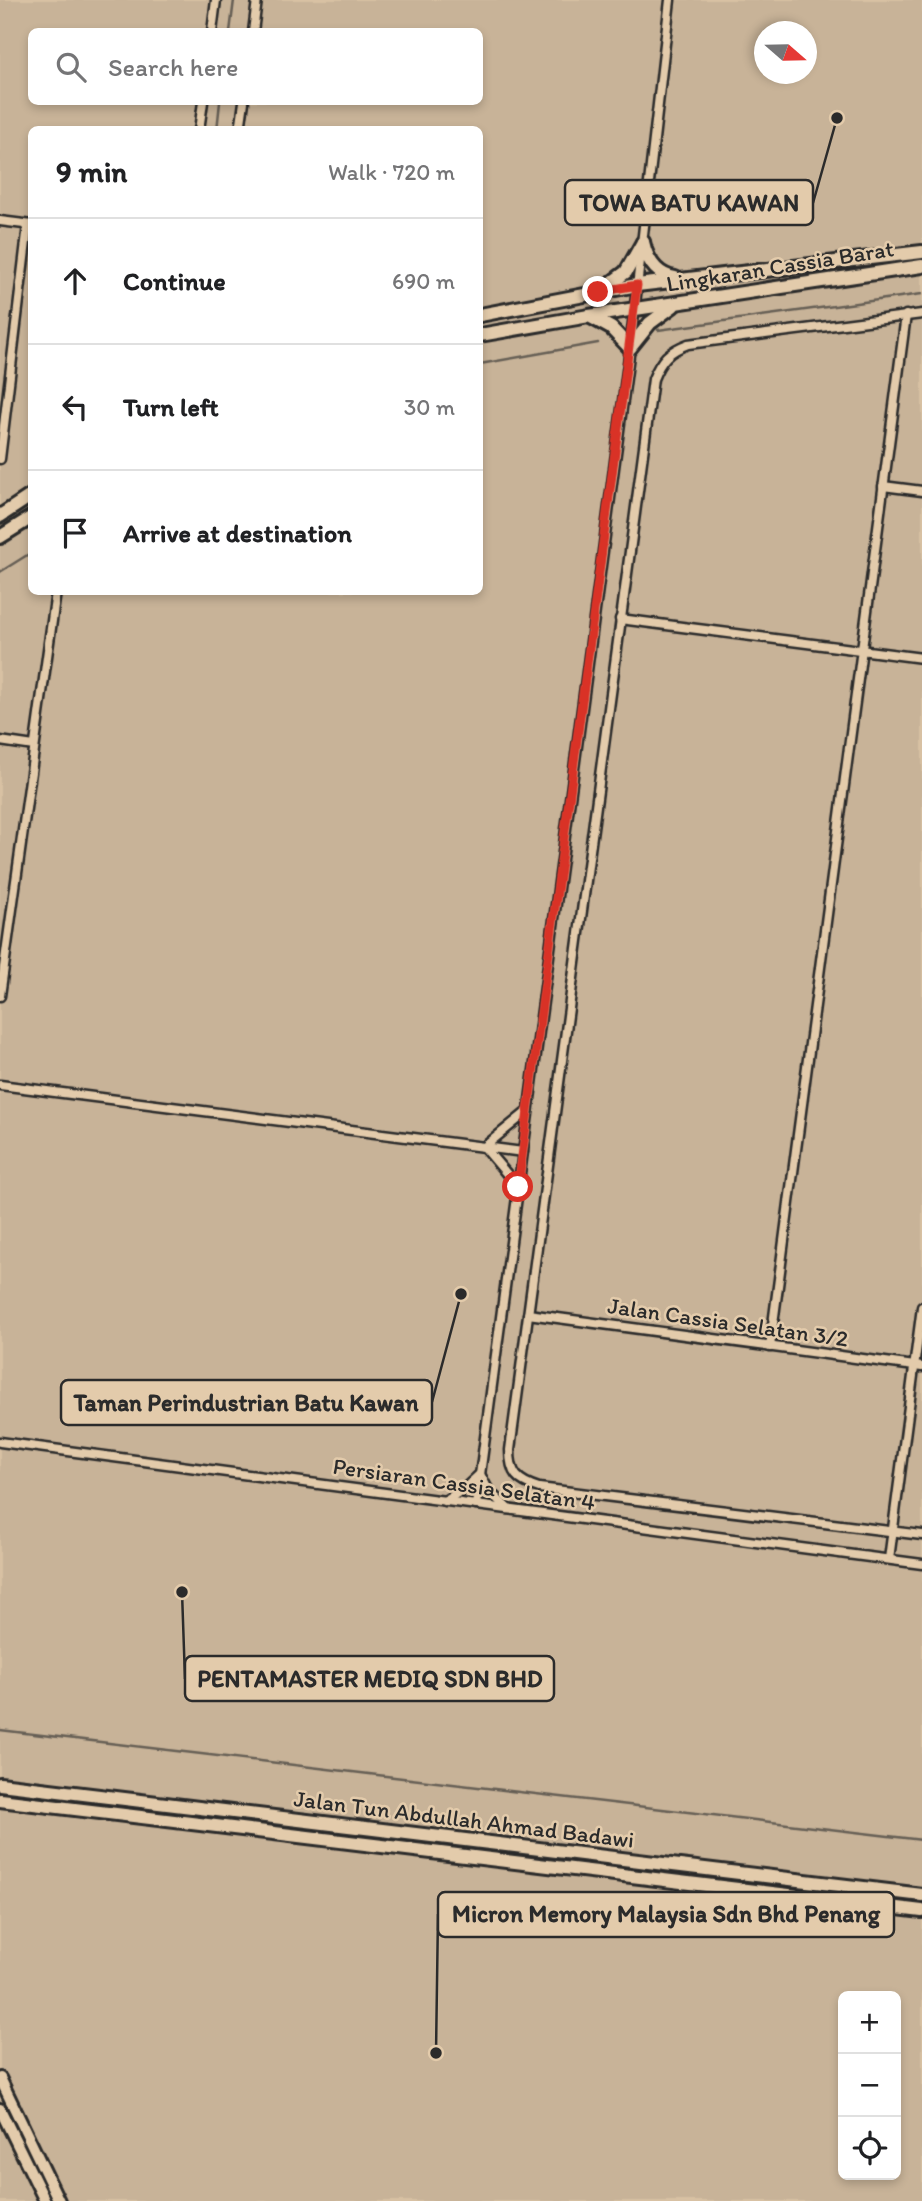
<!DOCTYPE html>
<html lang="en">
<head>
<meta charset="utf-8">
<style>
	body { margin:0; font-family:Itim,sans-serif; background:#f2f2f2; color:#202124 }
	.controls { position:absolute; right:21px; bottom:21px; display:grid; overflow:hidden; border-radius:10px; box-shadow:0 4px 10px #0003 }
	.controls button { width:63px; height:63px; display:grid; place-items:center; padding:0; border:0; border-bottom:2px solid #e0e0e0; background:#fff; color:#202124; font:35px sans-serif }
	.compass { position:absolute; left:754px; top:21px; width:63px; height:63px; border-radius:50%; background:#fff; box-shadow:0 4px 10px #0003; rotate:110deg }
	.stop { position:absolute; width:21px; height:21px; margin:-16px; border:5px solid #d93025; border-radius:50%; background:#fff }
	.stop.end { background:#d93025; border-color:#fff; box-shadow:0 2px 7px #0008 }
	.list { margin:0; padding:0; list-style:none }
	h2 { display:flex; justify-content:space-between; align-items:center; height:91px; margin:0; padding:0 28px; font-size:30px }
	h2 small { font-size:23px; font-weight:400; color:#757577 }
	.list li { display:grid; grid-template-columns:46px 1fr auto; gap:21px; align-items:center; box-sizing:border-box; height:126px; padding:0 28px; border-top:2px solid #e0e0e0 }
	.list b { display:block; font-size:26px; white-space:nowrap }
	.list em { font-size:23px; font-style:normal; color:#757577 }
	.icon { flex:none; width:38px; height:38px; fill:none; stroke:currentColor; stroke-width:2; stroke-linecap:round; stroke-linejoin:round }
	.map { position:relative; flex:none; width:922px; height:2201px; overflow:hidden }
	.search { position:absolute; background:#fff; box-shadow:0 4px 10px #0003; left:28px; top:28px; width:455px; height:77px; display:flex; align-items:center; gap:18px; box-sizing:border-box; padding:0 24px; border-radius:10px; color:#757577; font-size:26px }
	.panel { position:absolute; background:#fff; box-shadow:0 4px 10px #0003; left:28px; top:126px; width:455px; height:469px; border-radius:10px }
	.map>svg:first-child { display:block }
</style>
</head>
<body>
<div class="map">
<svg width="922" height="2201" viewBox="0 0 922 2201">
	<rect width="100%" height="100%" fill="#d8c1a3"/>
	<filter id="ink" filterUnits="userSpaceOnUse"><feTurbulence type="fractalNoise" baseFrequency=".0143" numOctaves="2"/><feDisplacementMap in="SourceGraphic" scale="14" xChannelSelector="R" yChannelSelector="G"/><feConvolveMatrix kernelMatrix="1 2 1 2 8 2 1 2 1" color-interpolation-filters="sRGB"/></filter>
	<g filter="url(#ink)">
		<path fill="#c8b398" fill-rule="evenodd" d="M0,0h922v2201h-922zM32,32h448v70h-448zM764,32h42v42h-42zM32,130h448v462h-448zM843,1996h53v179h-53z"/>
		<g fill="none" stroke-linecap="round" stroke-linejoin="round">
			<g stroke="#665f55" stroke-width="2.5">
				<path d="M230,32l4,-32"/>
				<path d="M217,130l3,-28"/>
				<path d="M658,330l264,-36"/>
				<path d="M480,364l118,-21"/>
				<path d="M0,572l32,-20"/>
				<path d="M0,1730l922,110"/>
			</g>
			<defs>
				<g id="street">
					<path d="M212,32l4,-32"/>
					<path d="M253,32l4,-32"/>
					<path d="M199,130l4,-28"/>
					<path d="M240,130l4,-28"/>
					<path d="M0,221l32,4"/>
					<path d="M922,314l-234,30c-19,7 -27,15 -35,35l-143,1071c0,24 7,31 29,38l383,47"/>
					<path d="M0,459l28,-234"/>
					<path d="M883,486l39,5"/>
					<path d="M620,619l302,39"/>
					<path d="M0,741l34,5"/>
					<path d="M0,996l56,-404"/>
					<path d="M0,1085l523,67"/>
					<path d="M518,1187l-34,-40 44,-36"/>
					<path d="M528,1314l394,53"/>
					<path d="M770,1347l136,-1032"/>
					<path d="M0,1442l922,122"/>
					<path d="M444,1501l20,-12 16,-15 9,17 19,18"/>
					<path d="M476,1505l154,-1157 40,-348"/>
					<path d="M889,1559l33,-252"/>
				</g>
				<g id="secondary">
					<path d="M0,2078l59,123"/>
					<path d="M0,2109l45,92"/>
				</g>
				<g id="primary">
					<path d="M643,242c4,18 13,33 32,36"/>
					<path d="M603,289l23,-17 17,-30"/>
					<path d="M480,315l157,-30 285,-33"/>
					<path d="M591,317l20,11 19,20 20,-25 23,-17"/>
					<path d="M480,335l109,-19 333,-50"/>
					<path d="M0,516l32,-21"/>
					<path d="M0,537l32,-20"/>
					<path d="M0,1784l922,111"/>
					<path d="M0,1800l922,111"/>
				</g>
			</defs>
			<use href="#street" stroke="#2b2b2b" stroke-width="13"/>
			<use href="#secondary" stroke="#2b2b2b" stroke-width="16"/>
			<use href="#primary" stroke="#2b2b2b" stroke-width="18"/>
			<use href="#street" stroke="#e3cbab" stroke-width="8"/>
			<use href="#secondary" stroke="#e3cbab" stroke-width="10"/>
			<use href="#primary" stroke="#e3cbab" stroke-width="12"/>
		</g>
	</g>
	<g fill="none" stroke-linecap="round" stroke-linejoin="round" filter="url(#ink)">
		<path stroke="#d93025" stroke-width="9" d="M518,1187l119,-902 -39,7"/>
	</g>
	<g text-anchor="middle" stroke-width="5" stroke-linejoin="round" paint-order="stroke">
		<g font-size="23" fill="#2b2b2b" stroke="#e3cbab">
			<text transform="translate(780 266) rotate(-9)" y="8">Lingkaran Cassia Barat</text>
			<text transform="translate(728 1322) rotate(8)" y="8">Jalan Cassia Selatan 3/2</text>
			<text transform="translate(464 1484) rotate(8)" y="8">Persiaran Cassia Selatan 4</text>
			<text transform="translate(464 1819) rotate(7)" y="8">Jalan Tun Abdullah Ahmad Badawi</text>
		</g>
	</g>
	<path fill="none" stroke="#2b2b2b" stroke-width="2.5" d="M837 118L813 203M461 1294L432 1402M182 1592L185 1679M436 2053L438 1914"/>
	<g fill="#2b2b2b" stroke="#e3cbab" stroke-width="2.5">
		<circle cx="837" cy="118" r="7"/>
		<circle cx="461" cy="1294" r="7"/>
		<circle cx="182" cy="1592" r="7"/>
		<circle cx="436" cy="2053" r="7"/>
	</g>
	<g fill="#e3cbab" stroke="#2b2b2b" stroke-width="2.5">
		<rect x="565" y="180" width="248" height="45" rx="7"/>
		<rect x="61" y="1380" width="371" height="45" rx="7"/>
		<rect x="185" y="1656" width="369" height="45" rx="7"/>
		<rect x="438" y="1892" width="456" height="45" rx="7"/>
	</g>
	<g font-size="24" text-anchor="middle" font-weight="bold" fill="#2b2b2b">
		<text x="689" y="211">TOWA BATU KAWAN</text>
		<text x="246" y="1411">Taman Perindustrian Batu Kawan</text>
		<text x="370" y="1687">PENTAMASTER MEDIQ SDN BHD</text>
		<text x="666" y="1922">Micron Memory Malaysia Sdn Bhd Penang</text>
	</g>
</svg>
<div class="controls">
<button>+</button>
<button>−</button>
<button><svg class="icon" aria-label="locate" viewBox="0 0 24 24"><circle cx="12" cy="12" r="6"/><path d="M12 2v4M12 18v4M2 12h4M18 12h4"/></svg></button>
</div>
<svg class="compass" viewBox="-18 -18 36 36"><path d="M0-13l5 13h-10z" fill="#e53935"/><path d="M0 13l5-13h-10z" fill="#757577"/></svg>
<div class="stop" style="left:518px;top:1187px"></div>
<div class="stop end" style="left:598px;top:292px"></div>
<div class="search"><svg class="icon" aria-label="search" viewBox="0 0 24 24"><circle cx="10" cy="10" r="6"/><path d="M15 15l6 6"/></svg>Search here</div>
<section class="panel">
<h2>9 min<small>Walk · 720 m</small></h2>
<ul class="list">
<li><svg class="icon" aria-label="ahead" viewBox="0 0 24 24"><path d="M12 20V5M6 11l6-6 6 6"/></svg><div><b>Continue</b></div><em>690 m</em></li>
<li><svg class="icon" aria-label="left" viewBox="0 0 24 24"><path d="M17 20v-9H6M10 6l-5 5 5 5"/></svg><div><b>Turn left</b></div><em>30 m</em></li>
<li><svg class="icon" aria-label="arrive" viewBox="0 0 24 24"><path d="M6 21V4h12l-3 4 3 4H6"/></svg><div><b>Arrive at destination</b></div></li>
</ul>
</section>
</div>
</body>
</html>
